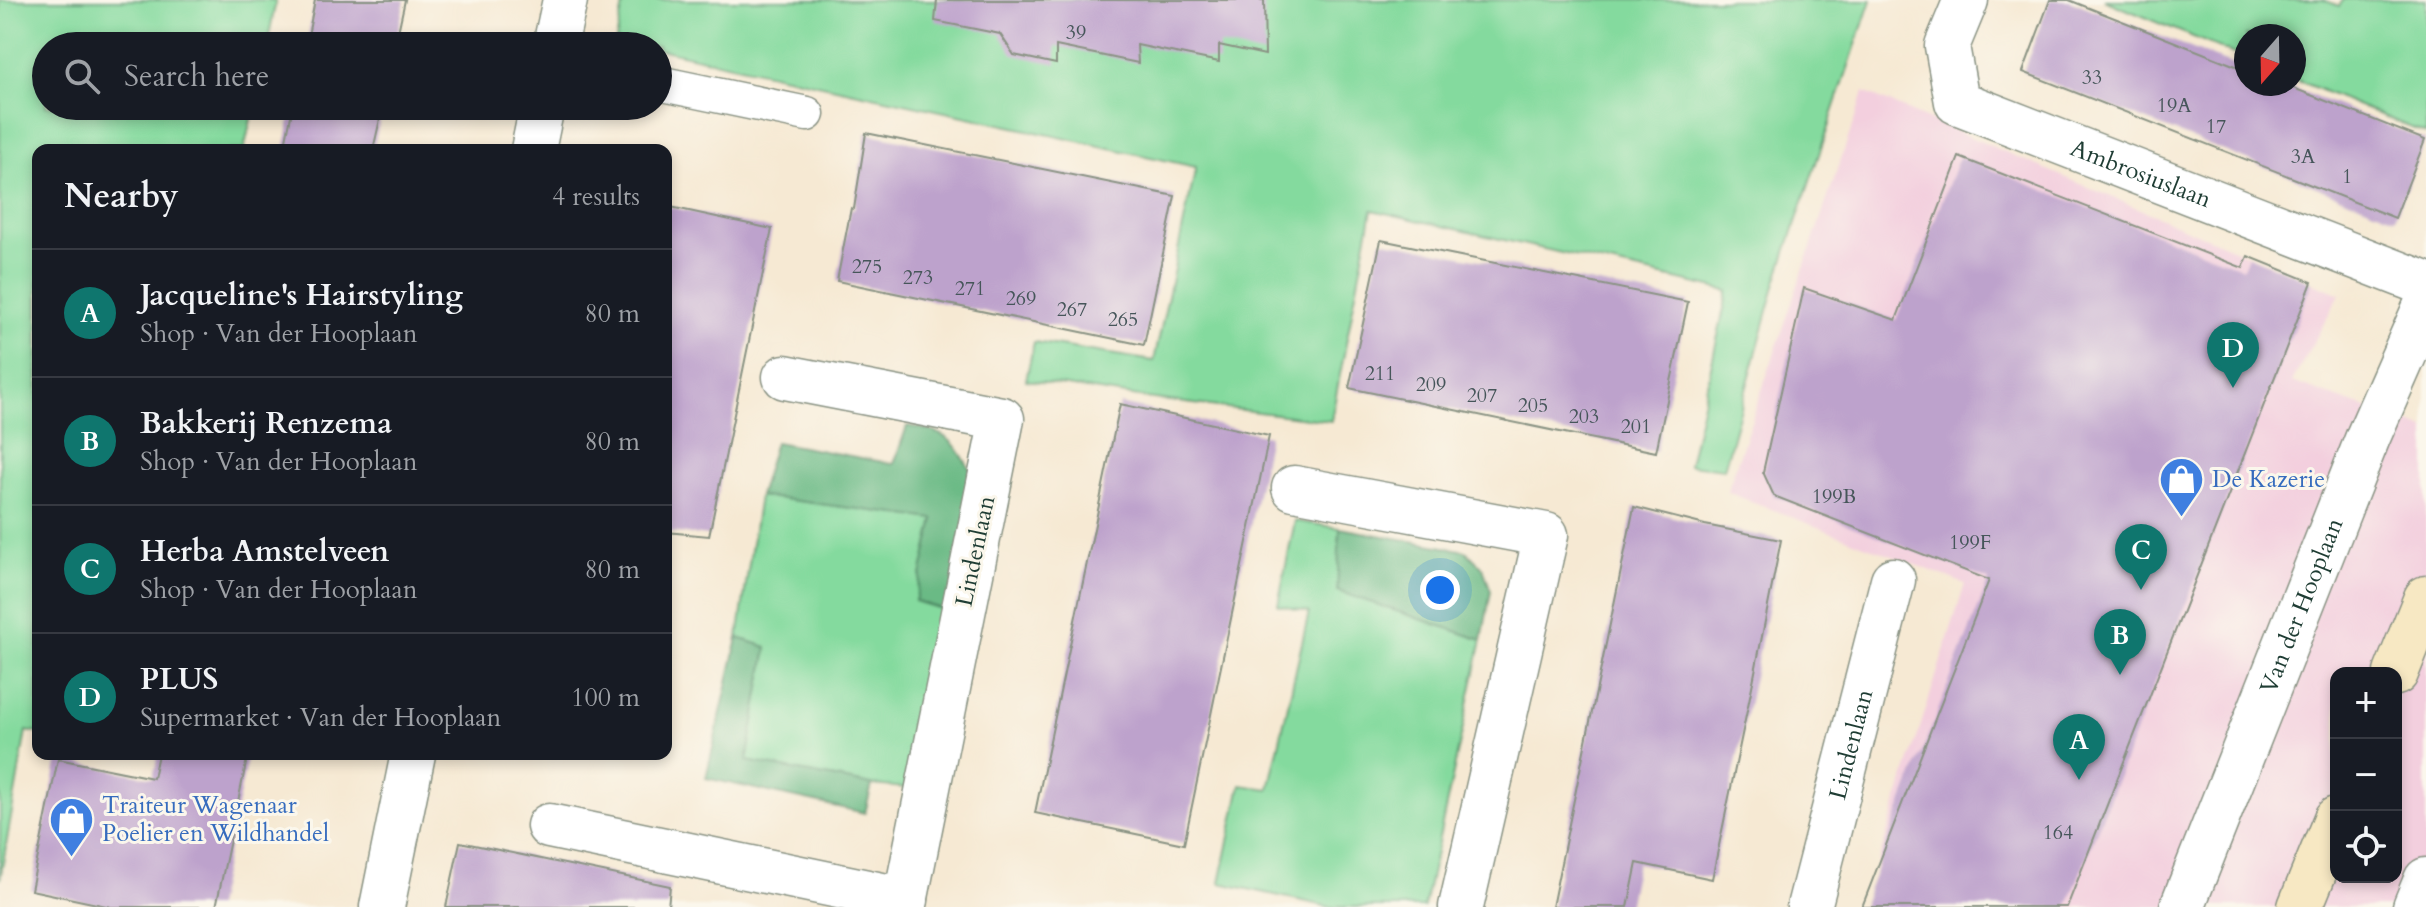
<!DOCTYPE html>
<html lang="en">
<head>
<meta charset="utf-8">
<style>
	body { margin:0; font-family:Cardo,serif; background:#242831; color:#f1f3f6 }
	.controls { position:absolute; right:24px; bottom:24px; display:grid; overflow:hidden; border-radius:16px; box-shadow:0 4px 12px #0003 }
	.controls button { width:72px; height:72px; display:grid; place-items:center; padding:0; border:0; border-bottom:2px solid #363941; background:#171b24; color:#f1f3f6; font:40px sans-serif }
	.compass { position:absolute; left:2234px; top:24px; width:72px; height:72px; border-radius:50%; background:#171b24; box-shadow:0 4px 12px #0003; rotate:200deg }
	.you { position:absolute; left:1440px; top:590px; width:28px; height:28px; margin:-20px; border:6px solid #fff; border-radius:50%; background:#1a73e8; box-shadow:0 0 0 12px #1a73e833 }
	.badge { display:grid; place-items:center; width:52px; height:52px; border-radius:50%; background:#0f766e; color:#fff; font-size:26px; font-weight:700 }
	.pin { position:absolute; translate:-50% -66px; filter:drop-shadow(0 2px 4px #0008) }
	.pin::after { content:''; position:absolute; top:42px; width:28px; height:24px; background:inherit; clip-path:polygon(0 0,100% 0,50% 100%) }
	.list { margin:0; padding:0; list-style:none }
	h2 { display:flex; justify-content:space-between; align-items:center; height:104px; margin:0; padding:0 32px; font-size:34px }
	h2 small { font-size:26px; font-weight:400; color:#9ea1a6 }
	.list li { display:grid; grid-template-columns:52px 1fr auto; gap:24px; align-items:center; box-sizing:border-box; height:128px; padding:0 32px; border-top:2px solid #363941 }
	.list b { display:block; font-size:30px; white-space:nowrap }
	.list p { margin:0; font-size:26px; white-space:nowrap; color:#9ea1a6 }
	.list em { font-size:26px; font-style:normal; color:#9ea1a6 }
	.icon { flex:none; width:44px; height:44px; fill:none; stroke:currentColor; stroke-width:2; stroke-linecap:round; stroke-linejoin:round }
	.map { position:relative; flex:none; width:2426px; height:907px; overflow:hidden }
	.search { position:absolute; background:#171b24; box-shadow:0 4px 12px #0003; left:32px; top:32px; width:640px; height:88px; display:flex; align-items:center; gap:20px; box-sizing:border-box; padding:0 28px; border-radius:44px; color:#9ea1a6; font-size:30px }
	.panel { position:absolute; background:#171b24; box-shadow:0 4px 12px #0003; left:32px; top:144px; width:640px; height:616px; border-radius:16px }
	.map>svg:first-child { display:block }
</style>
</head>
<body>
<div class="map">
<svg width="2426" height="907" viewBox="0 0 2426 907">
	<rect width="100%" height="100%" fill="#fbf7ec"/>
	<filter id="ink" filterUnits="userSpaceOnUse"><feTurbulence type="fractalNoise" baseFrequency=".0125" numOctaves="2"/><feDisplacementMap in="SourceGraphic" scale="16" xChannelSelector="R" yChannelSelector="G"/><feConvolveMatrix kernelMatrix="1 2 1 2 8 2 1 2 1" color-interpolation-filters="sRGB"/></filter>
	<filter id="wash" filterUnits="userSpaceOnUse"><feTurbulence type="fractalNoise" baseFrequency=".006" numOctaves="4" result="noise"/><feDisplacementMap in="SourceGraphic" scale="32" xChannelSelector="R" yChannelSelector="G"/><feGaussianBlur stdDeviation="1.8" result="paint"/><feColorMatrix in="noise" values="0 0 0 0 0 0 0 0 0 0 0 0 0 0 0 0 0 1.4 0 .05"/><feComposite in="paint" operator="in"/></filter>
	<g filter="url(#wash)">
		<rect width="100%" height="100%" fill="#f6e9d3"/>
		<path fill="#f3cfde" fill-rule="evenodd" d="M1864,92l476,202 -48,88 134,47v478h-562l101,-323 -238,-92zM2336,673h60v204h-60z"/>
		<g fill="#84da9e" stroke="#528c69" stroke-width="2">
			<path d="M0,0h276l-9,46h-221v60h208l-10,44h-206v583l-12,-2 -26,149z"/>
			<path d="M624,0h1247l-95,282 -52,187 -35,-4 39,-174 -356,-81 -41,211 -185,-23 -120,-18 8,-38 120,19 42,-194 -538,-118v-3h-14l-28,-6z"/>
			<path d="M2104,0h220l15,6 3,-6h84v134l-132,-55v-43h-48v23z"/>
			<path d="M759,496l176,23 -20,82 33,10 -43,177 -33,-3 -125,-24 20,-114 -29,-9z"/>
			<path d="M1295,521l45,7 -2,63 144,49 -58,267h-94l-110,-24 21,-98 28,4 40,-177 -31,-7z"/>
		</g>
		<g fill="#6bba85" stroke="#457c5c" stroke-width="2">
			<path d="M907,426c44,6 47,15 68,52l-27,133 -33,-10 19,-82 -175,-23 16,-54 119,22z"/>
			<path d="M1340,528l126,23 17,17 8,23 -9,49 -145,-49z"/>
			<path d="M738,638l29,9 -20,114 125,24 -7,28 -159,-35z"/>
		</g>
		<g id="blocks">
			<g fill="#bda2cc">
				<path d="M315,0h90l-10,46h-89z"/>
				<path d="M937,0h327l1,55 -46,-10v17l-82,-17 1,18 -82,-17v18l-42,-9 -14,-21 -65,-13z"/>
				<path d="M2050,0h19l177,70v14h37l142,56 -30,78 -372,-146z"/>
				<path d="M293,106h90l-10,44h-89z"/>
				<path d="M866,133l309,63 -31,149 -307,-64 14,-73 3,1z"/>
				<path d="M1959,157l284,111 5,-12 64,26 -245,625h-205l127,-327 -215,-84 -11,-24 41,-184 92,32z"/>
				<path d="M666,206l106,23 -63,307 -43,-4z"/>
				<path d="M1381,240l307,62 -32,150 -307,-64z"/>
				<path d="M1120,404l149,32 -85,408 -149,-31z"/>
				<path d="M1634,507l71,18 76,15 -27,137 -42,202 -75,-16 -9,44h-76z"/>
				<path d="M158,754h90l-32,153h-105l-80,-17 27,-131 95,19z"/>
				<path d="M460,842l210,44 -2,21h-222z"/>
			</g>
		</g>
	</g>
	<g filter="url(#ink)">
		<use href="#blocks" fill-opacity="0" stroke="#8a9384" stroke-width="2"/>
		<g fill="none" stroke-linecap="round" stroke-linejoin="round">
			<defs>
				<path id="lane" d="M658,83l149,31"/>
				<g id="street">
					<path id="s1" d="M1966,0l-19,46 10,56 469,182"/>
					<path d="M555,46l10,-46"/>
					<path d="M533,150l9,-44"/>
					<path d="M785,377l217,42 -98,488"/>
					<path d="M1294,488l252,47 -85,372"/>
					<path d="M549,826l357,74"/>
					<path d="M382,907l31,-153"/>
					<path id="s2" d="M1809,907l84,-327"/>
					<path id="s3" d="M2182,907l186,-470 58,-132"/>
					<path d="M2415,907l11,-27"/>
				</g>
				<g id="secondary">
					<path d="M2396,673l30,-75"/>
					<path d="M2300,907l36,-88"/>
				</g>
			</defs>
			<use href="#lane" stroke="#8a9384" stroke-width="37"/>
			<use href="#street" stroke="#8a9384" stroke-width="47"/>
			<use href="#secondary" stroke="#8a9384" stroke-width="47"/>
			<use href="#lane" stroke="#fff" stroke-width="34"/>
			<use href="#street" stroke="#fff" stroke-width="44"/>
			<use href="#secondary" stroke="#f7e8c3" stroke-width="44"/>
		</g>
	</g>
	<defs>
		<symbol id="shop-pin" viewBox="-11 -11 22 30"><path d="M0 17L-7.5 6A9.5 9.5 0 1 1 7.5 6Z" fill="#3f7fe0" stroke="#fbf7ec"/><path d="M-5-2.5h2.3a2.7 3.5 0 0 1 5.4 0H5L5.5 6h-11ZM-1.5-2.5h3a1.5 2.3 0 0 0-3 0Z" fill="#fff"/></symbol>
	</defs>
	<g fill-rule="evenodd">
		<use href="#shop-pin" x="2156" y="454" width="51" height="69"/>
		<use href="#shop-pin" x="46" y="794" width="51" height="69"/>
	</g>
	<g text-anchor="middle" stroke-width="6" stroke-linejoin="round" paint-order="stroke">
		<g font-size="20" fill="#46565a">
			<text x="1076" y="39">39</text>
			<text x="2092" y="84">33</text>
			<text x="2174" y="112">19A</text>
			<text x="2216" y="133">17</text>
			<text x="2303" y="163">3A</text>
			<text x="2347" y="183">1</text>
			<text x="867" y="273">275</text>
			<text x="918" y="284">273</text>
			<text x="970" y="295">271</text>
			<text x="1021" y="305">269</text>
			<text x="1072" y="316">267</text>
			<text x="1123" y="326">265</text>
			<text x="1380" y="380">211</text>
			<text x="1431" y="391">209</text>
			<text x="1482" y="402">207</text>
			<text x="1533" y="412">205</text>
			<text x="1584" y="423">203</text>
			<text x="1636" y="433">201</text>
			<text x="1834" y="503">199B</text>
			<text x="1970" y="549">199F</text>
			<text x="2058" y="839">164</text>
		</g>
		<g font-size="24" fill="#1f3d34" stroke="#fbf7ec">
			<text dy="8" stroke="none"><textPath href="#s1" startOffset="304">Ambrosiuslaan</textPath></text>
			<text transform="translate(975 551) rotate(-78)" y="8">Lindenlaan</text>
			<text dy="8" stroke="none"><textPath href="#s3" startOffset="324">Van der Hooplaan</textPath></text>
			<text dy="8" stroke="none"><textPath href="#s2" startOffset="168">Lindenlaan</textPath></text>
		</g>
		<g font-size="24" fill="#366cbe" stroke="#fbf7ec" text-anchor="start">
			<text x="2212" y="487">De Kazerie</text>
			<text x="102" y="813">Traiteur Wagenaar<tspan x="102" dy="28">Poelier en Wildhandel</tspan></text>
		</g>
	</g>
</svg>
<div class="controls">
<button>+</button>
<button>−</button>
<button><svg class="icon" aria-label="locate" viewBox="0 0 24 24"><circle cx="12" cy="12" r="6"/><path d="M12 2v4M12 18v4M2 12h4M18 12h4"/></svg></button>
</div>
<svg class="compass" viewBox="-18 -18 36 36"><path d="M0-13l5 13h-10z" fill="#e53935"/><path d="M0 13l5-13h-10z" fill="#9ea1a6"/></svg>
<div class="you"></div>
<div class="pin badge" style="left:2079px;top:780px">A</div>
<div class="pin badge" style="left:2120px;top:675px">B</div>
<div class="pin badge" style="left:2141px;top:590px">C</div>
<div class="pin badge" style="left:2233px;top:388px">D</div>
<div class="search"><svg class="icon" aria-label="search" viewBox="0 0 24 24"><circle cx="10" cy="10" r="6"/><path d="M15 15l6 6"/></svg>Search here</div>
<section class="panel">
<h2>Nearby<small>4 results</small></h2>
<ul class="list">
<li><span class="badge">A</span><div><b>Jacqueline's Hairstyling</b><p>Shop · Van der Hooplaan</p></div><em>80 m</em></li>
<li><span class="badge">B</span><div><b>Bakkerij Renzema</b><p>Shop · Van der Hooplaan</p></div><em>80 m</em></li>
<li><span class="badge">C</span><div><b>Herba Amstelveen</b><p>Shop · Van der Hooplaan</p></div><em>80 m</em></li>
<li><span class="badge">D</span><div><b>PLUS</b><p>Supermarket · Van der Hooplaan</p></div><em>100 m</em></li>
</ul>
</section>
</div>
</body>
</html>
